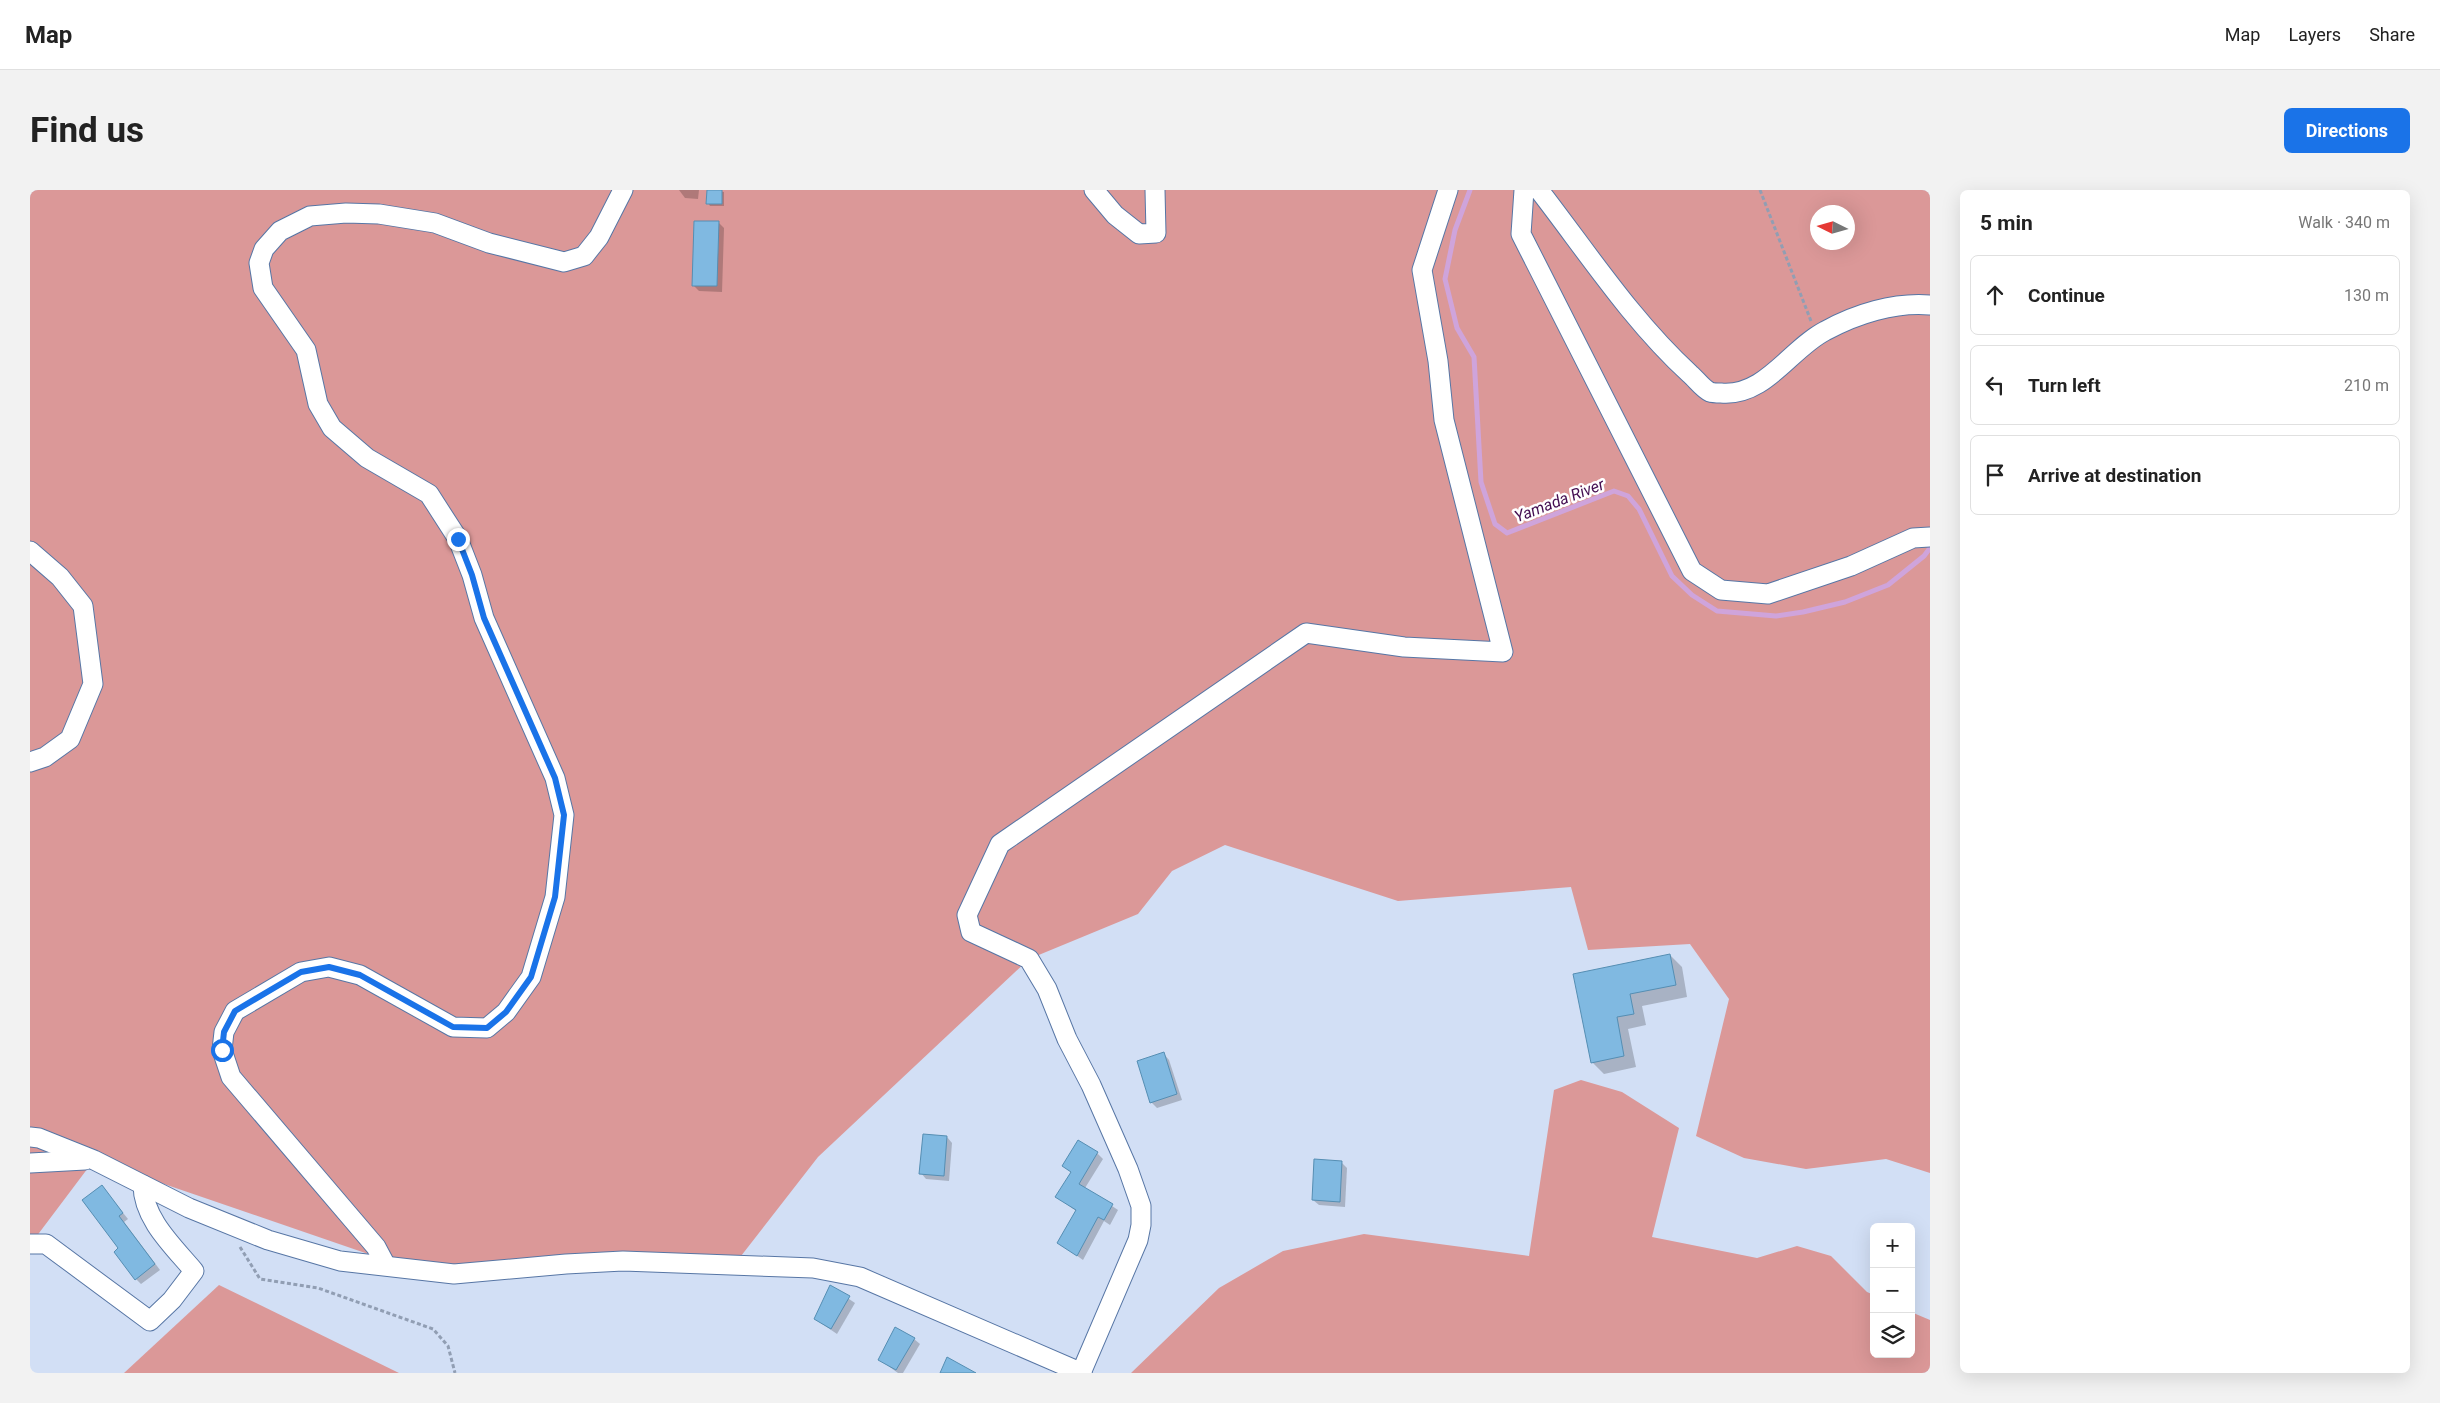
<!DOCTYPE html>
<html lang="en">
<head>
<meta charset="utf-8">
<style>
	body { margin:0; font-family:Roboto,sans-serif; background:#f2f2f2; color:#222 }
	.controls { position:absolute; right:15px; bottom:15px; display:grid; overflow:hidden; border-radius:8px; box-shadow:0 5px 20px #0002 }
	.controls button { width:45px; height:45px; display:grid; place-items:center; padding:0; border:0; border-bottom:1px solid #e0e0e0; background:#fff; color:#222; font:25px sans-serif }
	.compass { position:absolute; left:1780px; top:15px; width:45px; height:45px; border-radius:50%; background:#fff; box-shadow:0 5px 20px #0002; rotate:275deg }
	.stop { position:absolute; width:15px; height:15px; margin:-11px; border:4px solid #1a73e8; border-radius:50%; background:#fff }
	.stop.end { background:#1a73e8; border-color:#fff; box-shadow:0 1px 5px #0008 }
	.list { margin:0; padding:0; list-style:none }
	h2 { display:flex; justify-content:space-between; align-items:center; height:65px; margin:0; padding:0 20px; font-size:21px }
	h2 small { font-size:16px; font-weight:400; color:#767676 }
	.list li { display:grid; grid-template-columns:32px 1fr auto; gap:15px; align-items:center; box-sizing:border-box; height:80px; margin:0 10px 10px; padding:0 10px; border:1px solid #e0e0e0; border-radius:8px }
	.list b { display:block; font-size:19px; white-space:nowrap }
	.list em { font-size:16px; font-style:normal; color:#767676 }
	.icon { flex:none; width:28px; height:28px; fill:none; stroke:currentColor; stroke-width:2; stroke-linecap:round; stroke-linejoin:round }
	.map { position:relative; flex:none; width:1900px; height:1183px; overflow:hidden; border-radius:8px }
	header { display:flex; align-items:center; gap:30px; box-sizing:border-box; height:70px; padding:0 25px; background:#fff; border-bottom:1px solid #e0e0e0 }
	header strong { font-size:24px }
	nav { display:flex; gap:28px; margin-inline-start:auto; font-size:18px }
	.intro { display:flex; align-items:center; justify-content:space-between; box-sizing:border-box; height:120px; padding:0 30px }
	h1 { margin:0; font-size:35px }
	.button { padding:12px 22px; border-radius:8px; background:#1a73e8; color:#fff; font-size:18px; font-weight:700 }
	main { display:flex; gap:30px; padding:0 30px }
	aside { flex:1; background:#fff; border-radius:8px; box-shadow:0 5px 20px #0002 }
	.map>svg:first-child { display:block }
</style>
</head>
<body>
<header>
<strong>Map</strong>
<nav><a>Map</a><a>Layers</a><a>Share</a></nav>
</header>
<div class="intro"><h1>Find us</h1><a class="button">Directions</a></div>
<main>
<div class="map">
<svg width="1900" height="1183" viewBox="0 0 1900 1183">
	<rect width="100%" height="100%" fill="#d2dff5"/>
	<g fill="#db9898" fill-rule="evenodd">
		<path d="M0,0h1900v983l-44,-14 -80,10 -62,-11 -48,-22 33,-137 -39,-55 -102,6 -17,-63 -173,14 -173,-56 -53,26 -34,43 -109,45 -211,198 -84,108 -328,2 -312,-107 -64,85zM1788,22h30v30h-30z"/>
		<path d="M1551,890l41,12 57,36 -27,109 105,21 40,-12 34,10 36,36 7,3v59h37v-42l19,8v53h-799l88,-85 64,-37 81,-17 165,22 25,-166z"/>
		<path d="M189,1095l180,88h-275z"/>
	</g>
	<g fill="#0003">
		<path d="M649,0h20l-1,9 -13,-1z"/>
		<path d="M678,0l16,2v14h-14l-2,-3z"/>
		<path d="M688,32l6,6 -2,64 -23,-1 -5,-5z"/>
		<path d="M1640,765l12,12 5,30 -45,9 4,19 -18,4 8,38 -32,7 -12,-12 -18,-87z"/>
		<path d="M1134,864l5,6 13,40 -25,8 -6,-6z"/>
		<path d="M917,947l5,6 -3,38 -23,-2 -5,-6z"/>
		<path d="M1067,963l6,6 -18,29 33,22 -8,15 -6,-4 -21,39 -24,-17 17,-32 -19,-14 15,-24 -8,-7z"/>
		<path d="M1311,972l6,6 -2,39 -26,-2 -6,-5z"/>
		<path d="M72,997l26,32 -4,3 36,48 -19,14 -5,-5 -16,-30z"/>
		<path d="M801,1097l24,16 -18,31 -22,-15z"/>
		<path d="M884,1149l6,5 -17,29h-5l-18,-13z"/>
	</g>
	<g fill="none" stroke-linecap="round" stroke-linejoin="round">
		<path stroke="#cfa4db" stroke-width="5" d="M1440,0l-15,40 -10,49 12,49 17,29 7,125 14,42 12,9 107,-42 14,5 11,13 33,67 20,19 25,16 59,5 27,-4 42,-10 43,-17 36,-29 6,-8"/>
	</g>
	<g fill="#80b9e1" stroke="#558eb3">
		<path d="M677,0h15v14h-16z"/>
		<path d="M664,31h25l-2,65h-25z"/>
		<path d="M1640,764l6,31 -46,9 4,20 -17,3 7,39 -33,7 -18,-89z"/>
		<path d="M1134,862l13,42 -27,9 -13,-42z"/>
		<path d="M893,944l24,2 -3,40 -25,-2z"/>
		<path d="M1048,950l20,12 -19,32 34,20 -9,16 -6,-3 -21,39 -20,-13 19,-33 -21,-13 16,-25 -9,-6z"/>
		<path d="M1284,969l28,2 -2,41 -28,-2z"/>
		<path d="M72,995l21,28 -4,3 36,48 -20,16 -21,-28 4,-4 -36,-48z"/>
		<path d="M800,1095l20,11 -19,33 -17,-10z"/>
		<path d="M865,1137l20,11 -19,32 -18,-10z"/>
		<path d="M917,1167l29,16h-36z"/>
	</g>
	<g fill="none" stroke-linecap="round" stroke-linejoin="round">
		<defs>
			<g id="minor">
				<path d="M1064,0l21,25 24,19 17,-1 -1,-43"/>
				<path d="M1494,0l-3,44 171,337 29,19 47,4 83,-28 62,-28 17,-1"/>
				<path d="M1509,0c48,62 93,131 151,184 6,5 13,15 20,18 3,1 8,1 11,1 44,4 69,-44 104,-62 31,-17 69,-29 105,-26"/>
				<path d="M0,361l30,26 23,29 10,78 -23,55 -25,18 -15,5"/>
				<path d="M0,947l9,1 55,22 95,48 79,32 72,21 114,13 112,-10 57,-3 190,7 47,9 222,96"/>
				<path d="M0,973l55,-3"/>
				<path d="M0,1054h16l104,77 22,-21 22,-29c-20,-24 -51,-52 -51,-86"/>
				<path d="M355,1074l-9,-17 -145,-170 -9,-27 2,-18 11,-21 66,-39 28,-5 31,8 93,52 34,1 19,-16 25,-35 24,-80 9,-82 -9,-37 -71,-160 -12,-43 -14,-36 -29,-45 -62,-36 -35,-30 -14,-24 -12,-54 -43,-62 -4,-25 5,-14 16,-18 30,-15 36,-3 33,1 56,9 54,20 75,19 20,-6 15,-19 24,-47"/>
				<path d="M1051,1183l57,-133 3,-15v-19l-13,-37 -37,-84 -24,-46 -20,-50 -18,-30 -58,-27 -4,-17 33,-71 306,-211 98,14 99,5 -59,-232 -6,-59 -16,-91 26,-80"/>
			</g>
		</defs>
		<use href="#minor" stroke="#5776a5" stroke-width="21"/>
		<g stroke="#919eb3" stroke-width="3" stroke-dasharray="4 2.5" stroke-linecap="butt">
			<path d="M1730,0l51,131"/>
			<path d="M210,1057l20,32 58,9 115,41 15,17 7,27"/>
		</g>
		<use href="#minor" stroke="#fff" stroke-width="19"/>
	</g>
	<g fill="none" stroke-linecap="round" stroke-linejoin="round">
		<path stroke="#1a73e8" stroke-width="6" d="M192,860l2,-18 11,-21 66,-39 28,-5 31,8 93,52 34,1 19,-16 25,-35 24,-80 9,-82 -9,-37 -71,-160 -12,-43 -14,-36"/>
	</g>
	<g text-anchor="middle" stroke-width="5" stroke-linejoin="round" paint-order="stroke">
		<g font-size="16" font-style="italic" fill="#440e51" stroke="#fff">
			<text transform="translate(1529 310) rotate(-21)" y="6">Yamada River</text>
		</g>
	</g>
</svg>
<div class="controls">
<button>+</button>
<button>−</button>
<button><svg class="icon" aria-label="layers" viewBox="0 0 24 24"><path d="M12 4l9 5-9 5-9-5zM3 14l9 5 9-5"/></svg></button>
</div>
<svg class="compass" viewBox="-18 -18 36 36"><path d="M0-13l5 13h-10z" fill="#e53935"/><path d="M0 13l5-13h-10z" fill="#767676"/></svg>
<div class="stop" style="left:192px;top:860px"></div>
<div class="stop end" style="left:428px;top:349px"></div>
</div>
<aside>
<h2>5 min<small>Walk · 340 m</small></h2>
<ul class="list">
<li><svg class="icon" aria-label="ahead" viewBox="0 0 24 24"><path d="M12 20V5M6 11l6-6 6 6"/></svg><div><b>Continue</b></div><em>130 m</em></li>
<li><svg class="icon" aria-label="left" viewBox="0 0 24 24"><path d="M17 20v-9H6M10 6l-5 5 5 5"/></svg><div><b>Turn left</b></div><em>210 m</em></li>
<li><svg class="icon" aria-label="arrive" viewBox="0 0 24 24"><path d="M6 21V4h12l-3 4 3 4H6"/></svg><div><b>Arrive at destination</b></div></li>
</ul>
</aside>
</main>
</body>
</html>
